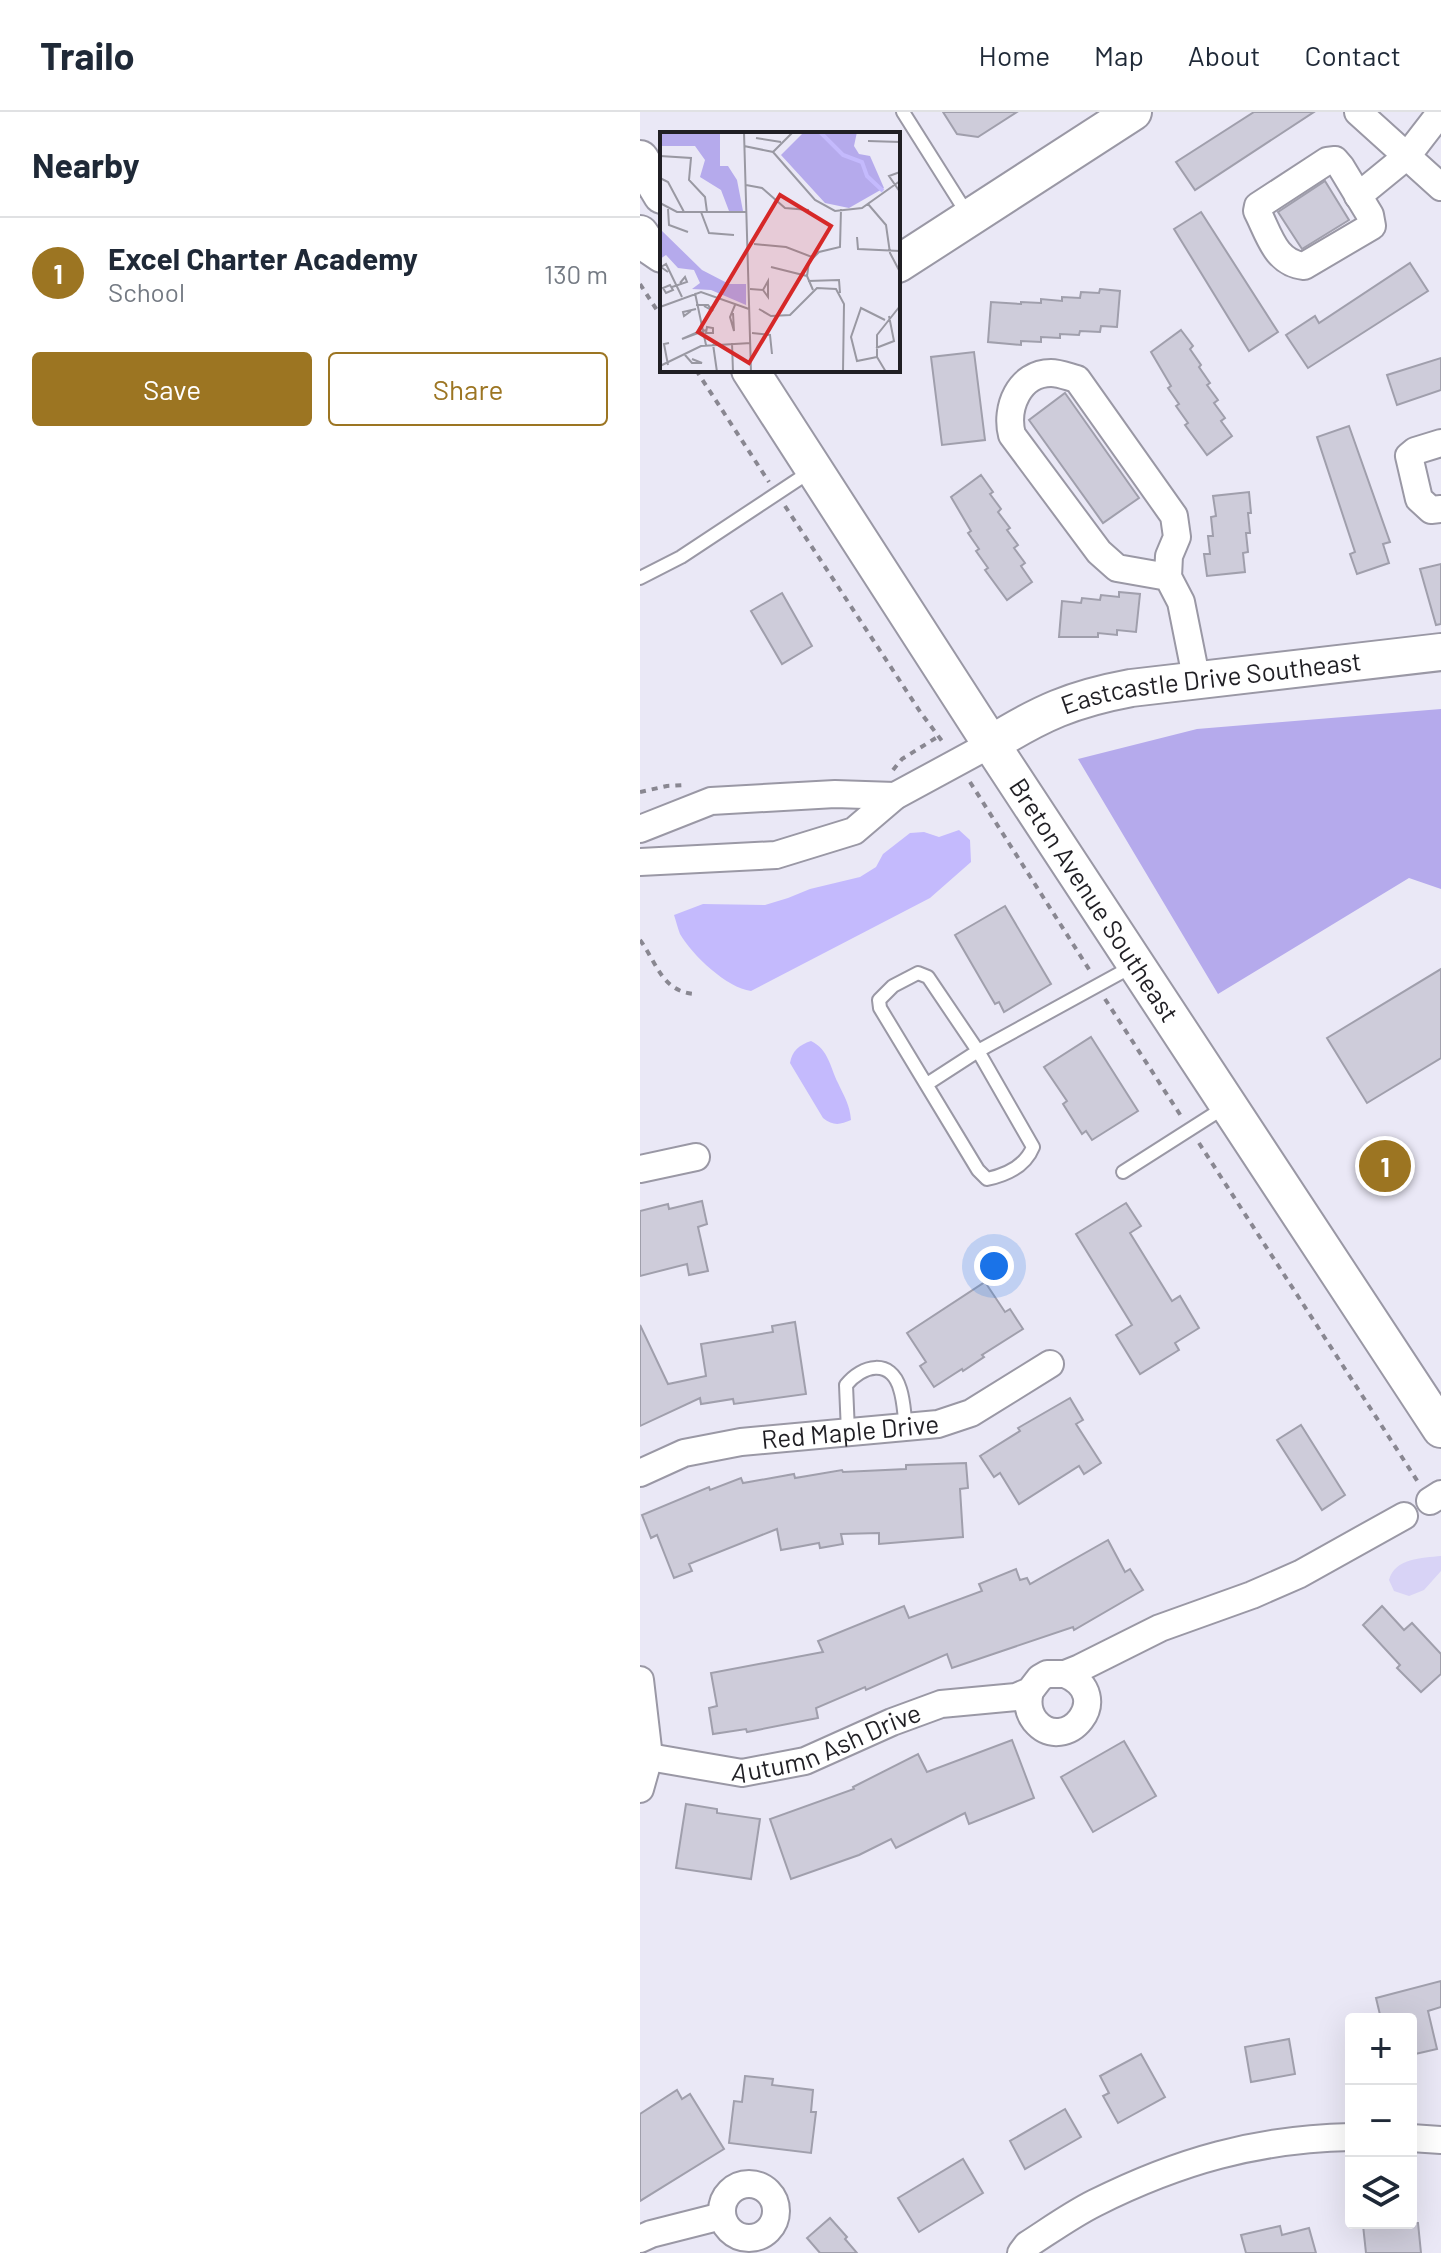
<!DOCTYPE html>
<html lang="en">
<head>
<meta charset="utf-8">
<style>
	body { margin:0; font-family:Barlow,sans-serif; background:#f2f2f3; color:#1f2937 }
	.controls { position:absolute; right:24px; bottom:24px; display:grid; overflow:hidden; border-radius:8px; box-shadow:0 8px 32px #0002 }
	.controls button { width:72px; height:72px; display:grid; place-items:center; padding:0; border:0; border-bottom:2px solid #e0e1e3; background:#fff; color:#1f2937; font:40px sans-serif }
	.you { position:absolute; left:354px; top:1154px; width:28px; height:28px; margin:-20px; border:6px solid #fff; border-radius:50%; background:#1a73e8; box-shadow:0 0 0 12px #1a73e833 }
	.badge { display:grid; place-items:center; width:52px; height:52px; border-radius:50%; background:#9c7522; color:#fff; font-size:26px; font-weight:700 }
	.pin { position:absolute; translate:-50% -50%; border:4px solid #fff; box-shadow:0 2px 8px #0006 }
	.list { margin:0; padding:0; list-style:none }
	h2 { display:flex; justify-content:space-between; align-items:center; height:104px; margin:0; padding:0 32px; font-size:34px }
	h2 small { font-size:26px; font-weight:400; color:#747a83 }
	.list li { display:grid; grid-template-columns:52px 1fr auto; gap:24px; align-items:center; box-sizing:border-box; height:112px; padding:0 32px; border-top:2px solid #e0e1e3 }
	.list b { display:block; font-size:30px; white-space:nowrap }
	.list p { margin:0; font-size:26px; white-space:nowrap; color:#747a83 }
	.list em { font-size:26px; font-style:normal; color:#747a83 }
	.actions { display:flex; gap:16px; padding:24px 32px }
	.actions a { flex:1; padding:18px 0; border:2px solid #9c7522; border-radius:8px; text-align:center; font-size:28px; color:#9c7522 }
	.actions .main { background:#9c7522; color:#fff }
	.icon { flex:none; width:44px; height:44px; fill:none; stroke:currentColor; stroke-width:2; stroke-linecap:round; stroke-linejoin:round }
	.map { position:relative; flex:none; width:801px; height:2141px; overflow:hidden }
	header { display:flex; align-items:center; gap:48px; box-sizing:border-box; height:112px; padding:0 40px; background:#fff; border-bottom:2px solid #e0e1e3 }
	header strong { font-size:38px }
	nav { display:flex; gap:44px; margin-inline-start:auto; font-size:28px }
	main { display:flex }
	aside { flex:1; background:#fff }
	.map>svg:first-child { display:block }
</style>
</head>
<body>
<header>
<strong>Trailo</strong>
<nav><a>Home</a><a>Map</a><a>About</a><a>Contact</a></nav>
</header>
<main>
<aside>
<h2>Nearby<small></small></h2>
<ul class="list">
<li><span class="badge">1</span><div><b>Excel Charter Academy</b><p>School</p></div><em>130 m</em></li>
</ul>
<div class="actions"><a class="main">Save</a><a>Share</a></div>
</aside>
<div class="map">
<svg width="801" height="2141" viewBox="0 0 801 2141">
	<rect width="100%" height="100%" fill="#eae8f6"/>
	<path fill="#d8d3f6" d="M801,1444v15l-17,19 -15,6 -15,-5 -5,-11c6,-22 33,-22 52,-24z"/>
	<path fill="#b5aaec" d="M801,597v180l-32,-11 -191,116 -140,-235 119,-30z"/>
	<g fill="#c4bafd">
		<path d="M319,718l11,10 1,22 -41,36 -179,93c-24,-3 -59,-36 -71,-57 -2,-5 -4,-13 -6,-19l29,-11 62,1 23,-7 22,-9 50,-12 16,-10 7,-13 27,-21 14,-1 15,5z"/>
		<path d="M171,929c18,9 19,26 27,42 6,13 12,22 13,37 -11,5 -18,6 -28,-2l-33,-55c2,-12 9,-18 21,-22z"/>
	</g>
	<g fill="#ceccda" stroke="#a09fac" stroke-width="2">
		<path d="M303,0h74l-39,25 -21,-3z"/>
		<path d="M614,0h60l-119,78 -19,-28z"/>
		<path d="M685,69l24,39 -47,29 -24,-37z"/>
		<path d="M561,100l77,120 -29,19 -75,-122z"/>
		<path d="M770,151l18,28 -120,77 -22,-33 29,-19 4,7z"/>
		<path d="M460,177l20,2 -3,36 -16,-1 -1,6 -20,-1 -1,4 -19,-1v4l-19,-1v5l-20,-1v4l-33,-3 3,-40 30,2v-2l20,1v-4l21,2v-4l18,1 1,-6 18,1z"/>
		<path d="M541,218l12,16 -3,3 11,16 -2,2 11,16 -3,2 11,15 -4,3 11,15 -4,3 11,15 -25,19 -22,-30 3,-2 -12,-17 3,-2 -11,-16 3,-2 -20,-34z"/>
		<path d="M334,240l11,88 -43,5 -11,-88z"/>
		<path d="M801,246v32l-44,15 -10,-30z"/>
		<path d="M425,281l74,105 -36,25 -74,-103z"/>
		<path d="M709,314l41,116 -7,2 6,19 -32,11 -7,-20 5,-2 -38,-115z"/>
		<path d="M341,363l12,17 -3,2 11,15 -3,3 12,16 -3,2 11,15 -4,3 11,15 -4,3 11,16 -25,18 -22,-30 3,-2 -12,-17 3,-2 -11,-16 3,-2 -20,-34z"/>
		<path d="M609,380l2,21h-3l2,20h-4l2,19 -5,1 2,19 -38,4 -3,-22h6l-2,-18h5l-2,-19 5,-1 -3,-20z"/>
		<path d="M801,452v60l-5,1 -16,-56z"/>
		<path d="M479,480l21,2 -4,38 -19,-2v5l-19,-2v4h-39l3,-36 19,2 1,-5 18,2 1,-5 18,2z"/>
		<path d="M142,481l30,53 -30,18 -31,-53z"/>
		<path d="M365,794l46,78 -47,28 -5,-10 -4,2 -40,-69z"/>
		<path d="M801,857v89l-74,45 -40,-65z"/>
		<path d="M451,925l47,74 -46,29 -6,-9 -4,3 -19,-30 4,-3 -23,-34z"/>
		<path d="M62,1089l5,23 -9,3 10,44 -19,4 -2,-11 -47,12v-65l28,-7 1,5z"/>
		<path d="M486,1091l15,23 -11,7 42,68 8,-5 19,32 -24,15 4,7 -39,24 -24,-39 16,-10 -56,-91z"/>
		<path d="M345,1170l20,30 5,-3 13,20 -41,26 2,2 -21,14 -1,-2 -28,18 -14,-21 6,-4 -19,-29z"/>
		<path d="M155,1210l11,72 -72,10 -1,-5 -32,5 -1,-6 -60,28v-101l28,59 38,-8 -5,-32 72,-12 -1,-6z"/>
		<path d="M430,1286l13,22 -7,4 25,39 -17,11 -5,-8 -60,38 -19,-31 -6,4 -14,-21 40,-25 -2,-3z"/>
		<path d="M661,1313l44,70 -23,15 -45,-70z"/>
		<path d="M326,1351l2,25 -8,1 3,48 -84,7v-11l-38,1 2,10 -23,4 -1,-5 -38,7 -4,-21 -88,35 3,7 -18,7 -17,-43 -6,3 -9,-23 67,-28 1,3 31,-12 2,5 51,-9 1,4 47,-8 1,2 63,-3v-4z"/>
		<path d="M468,1428l17,32 5,-3 13,21 -69,40 -1,-3 -121,41 -5,-14 -81,36 -1,-3 -49,21 2,10 -71,14 -1,-3 -33,5 -4,-26 8,-2 -6,-33 112,-21 -5,-11 86,-35 5,12 73,-27 -3,-7 37,-15 4,11 7,-2 3,6z"/>
		<path d="M742,1494l22,24 8,-7 29,31v20l-20,18 -24,-24 3,-3 -37,-40z"/>
		<path d="M372,1628l22,58 -65,26 -4,-11 -69,35 -5,-9 -32,16 -68,24 -21,-60 84,-30 -1,-2 65,-33 9,18z"/>
		<path d="M484,1629l32,55 -63,36 -32,-55z"/>
		<path d="M46,1692l31,5v4l43,6 -9,60 -75,-11z"/>
		<path d="M801,1869v26l-13,4 9,38 -26,6v-36h-30l-5,-21z"/>
		<path d="M649,1927l6,35 -44,8 -6,-35z"/>
		<path d="M501,1942l24,43 -47,26 -15,-27 6,-3 -9,-17z"/>
		<path d="M105,1964l28,3 -1,6 41,5 -2,22h5l-5,41 -82,-10 5,-42 8,1z"/>
		<path d="M37,1978l5,9 8,-5 34,55 -84,52v-87z"/>
		<path d="M425,1997l16,28 -56,32 -15,-28z"/>
		<path d="M323,2047l20,34 -64,39 -21,-34z"/>
		<path d="M190,2106l17,19 -2,2 12,14h-37l-13,-15z"/>
		<path d="M739,2111h39l3,30h-55l-3,-28z"/>
		<path d="M640,2114l2,9 27,-7 7,25h-70l-5,-18z"/>
	</g>
	<g fill="none" stroke-linecap="round" stroke-linejoin="round">
		<defs>
			<g id="lane">
				<path d="M263,0l65,103"/>
				<path d="M0,466l41,-21 130,-86"/>
				<path d="M287,972l51,-33 -50,-74 -10,-4 -25,13 -14,14 1,8 98,162 9,9c19,-4 38,-12 46,-32l-55,-96 155,-85"/>
				<path d="M483,1060l102,-65"/>
				<path d="M208,1320l-2,-47c16,-20 45,-27 54,4 4,12 4,25 6,38"/>
			</g>
			<g id="street">
				<path d="M718,0l83,75"/>
				<path d="M695,48l6,7 29,48 2,11 -68,40c-29,-3 -35,-32 -47,-55l1,-5 69,-45z"/>
				<path d="M718,84l49,-40 34,-44"/>
				<path d="M801,331l-26,8 -6,5 10,43 12,11 10,-1"/>
				<path d="M528,465l-51,-9 -18,-16 -87,-117c-7,-27 7,-62 39,-62 8,0 18,4 26,6l97,137 3,21 -8,19 -1,21 13,25 16,80"/>
				<path d="M0,717l71,-28 124,-7 60,2"/>
				<path d="M0,750l136,-7 78,-24 41,-35 96,-52"/>
				<path d="M0,1057l56,-12"/>
				<path id="s1" d="M0,1361l44,-20 57,-11 197,-18 33,-11 79,-49"/>
				<path d="M790,1389l11,-7"/>
				<path d="M0,1568l9,77 -9,32"/>
				<path d="M390,1579c-3,11 -2,21 5,30 30,36 82,-25 30,-47"/>
				<path id="s2" d="M9,1645l93,16 63,-12 87,-39 49,-18 75,-7 14,-6 10,-13 7,-4h18l15,-6 80,-40 92,-33 48,-21 104,-58"/>
				<path d="M771,2026l30,2"/>
				<circle cx="109" cy="2099" r="27"/>
				<path d="M0,2127l11,-5 71,-18"/>
				<path d="M381,2141l6,-8c22,-14 44,-30 68,-42 84,-42 162,-64 256,-66"/>
			</g>
			<g id="secondary">
				<path d="M0,47l22,36"/>
				<path d="M0,122l6,9 16,11"/>
				<path d="M258,152l235,-152"/>
				<path id="s3" d="M110,258l241,374 450,685"/>
				<path id="s4" d="M351,632c50,-31 81,-45 140,-56l310,-36"/>
			</g>
		</defs>
		<use href="#lane" stroke="#9a98a5" stroke-width="16"/>
		<use href="#street" stroke="#9a98a5" stroke-width="30"/>
		<use href="#secondary" stroke="#9a98a5" stroke-width="40"/>
		<g stroke="#898791" stroke-width="4" stroke-dasharray="6 6" stroke-linecap="butt">
			<path d="M0,172l22,34"/>
			<path d="M56,258l73,112"/>
			<path d="M145,394l136,207 24,32"/>
			<path d="M253,658l9,-11 37,-23"/>
			<path d="M330,670l122,192"/>
			<path d="M0,680l27,-6 18,-1"/>
			<path d="M0,828c17,23 22,52 55,54"/>
			<path d="M465,887l76,117"/>
			<path d="M559,1031l219,339"/>
		</g>
		<use href="#lane" stroke="#fff" stroke-width="12"/>
		<use href="#street" stroke="#fff" stroke-width="26"/>
		<use href="#secondary" stroke="#fff" stroke-width="36"/>
	</g>
	<g text-anchor="middle" stroke-width="6" stroke-linejoin="round" paint-order="stroke">
		<g font-size="26" fill="#201f24" stroke="#eae8f6">
			<text dy="9" stroke="none"><textPath href="#s4" startOffset="232">Eastcastle Drive Southeast</textPath></text>
			<text dy="9" stroke="none"><textPath href="#s3" startOffset="632">Breton Avenue Southeast</textPath></text>
			<text dy="9" stroke="none"><textPath href="#s1" startOffset="216">Red Maple Drive</textPath></text>
			<text dy="9" stroke="none"><textPath href="#s2" startOffset="184">Autumn Ash Drive</textPath></text>
		</g>
	</g>
	<g transform="translate(20 20)">
		<rect width="240" height="240" fill="#eae8f6"/>
		<path d="M0,0h60v34h8l9,14 6,31h-14l-8,-21 -21,-13 5,-17 -10,-14h-35zM144,0h53l-3,14 5,8 11,2 14,32 -35,20 -24,-5 -44,-48zM0,97l42,41 27,14h17v21l-35,-15 -19,-1 8,-6 -6,-13 -16,-2 -12,-13 -6,4z" fill="#b5aaec"/>
		<path fill="none" stroke="#c4bafd" stroke-width="4" d="M160,0l23,23 19,7 5,14 16,15"/>
		<path fill="none" stroke="#9998a2" stroke-width="2" d="M84,0l7,240M96,6l25,4M208,9l32,1M84,14l29,6 42,48 20,11 27,-3 38,-27M113,20l20,-20M0,24l31,2 -2,22 16,17 2,15M240,40l-11,4 11,16M0,46l8,4 16,30M86,53l16,3 23,20 24,2M0,71l17,9h70M208,72l18,21 4,28 10,19M8,77l1,16 19,7M41,80l8,21 25,2M197,105l1,12 42,2M94,112l32,3 26,10M111,135l36,9M8,140l-7,-5 5,-3 16,33M148,149l31,-1 1,13M10,153l3,5 -7,3 -3,-5zM12,155l15,-5 -2,-5 -5,6M90,157l13,1 5,-9v16l-5,-7M153,158l-6,-14 2,-14 10,-10 21,-5 1,-38M35,161l11,52M36,173h12l5,6 -9,-5M0,175l41,-15 48,17M99,177l12,7 19,-1 27,-27 19,1 8,15 -1,68M31,179l-7,5 -1,-4 13,-3M73,181l1,18 -4,-14 5,-12M47,195l6,1v5h-7zM38,200l-16,7 24,-9M92,201l18,2 2,19M72,211l1,29M53,212l4,28M216,216l18,-7 -5,-25M25,223l7,8h10l-10,-4M217,225l-20,4 -6,-24 10,-29 24,12M8,233l-4,-21 5,-1M0,234l41,-20 50,-3M226,240l-9,-15v-22l23,-29"/>
		<path fill="#d62828" fill-opacity="0.15" stroke="#d62828" stroke-width="4" d="M120,63l51,31 -82,137 -51,-31z"/>
		<rect width="240" height="240" fill="none" stroke="#201f24" stroke-width="4"/>
	</g>
</svg>
<div class="controls">
<button>+</button>
<button>−</button>
<button><svg class="icon" aria-label="layers" viewBox="0 0 24 24"><path d="M12 4l9 5-9 5-9-5zM3 14l9 5 9-5"/></svg></button>
</div>
<div class="you"></div>
<div class="pin badge" style="left:745px;top:1054px">1</div>
</div>
</main>
</body>
</html>
